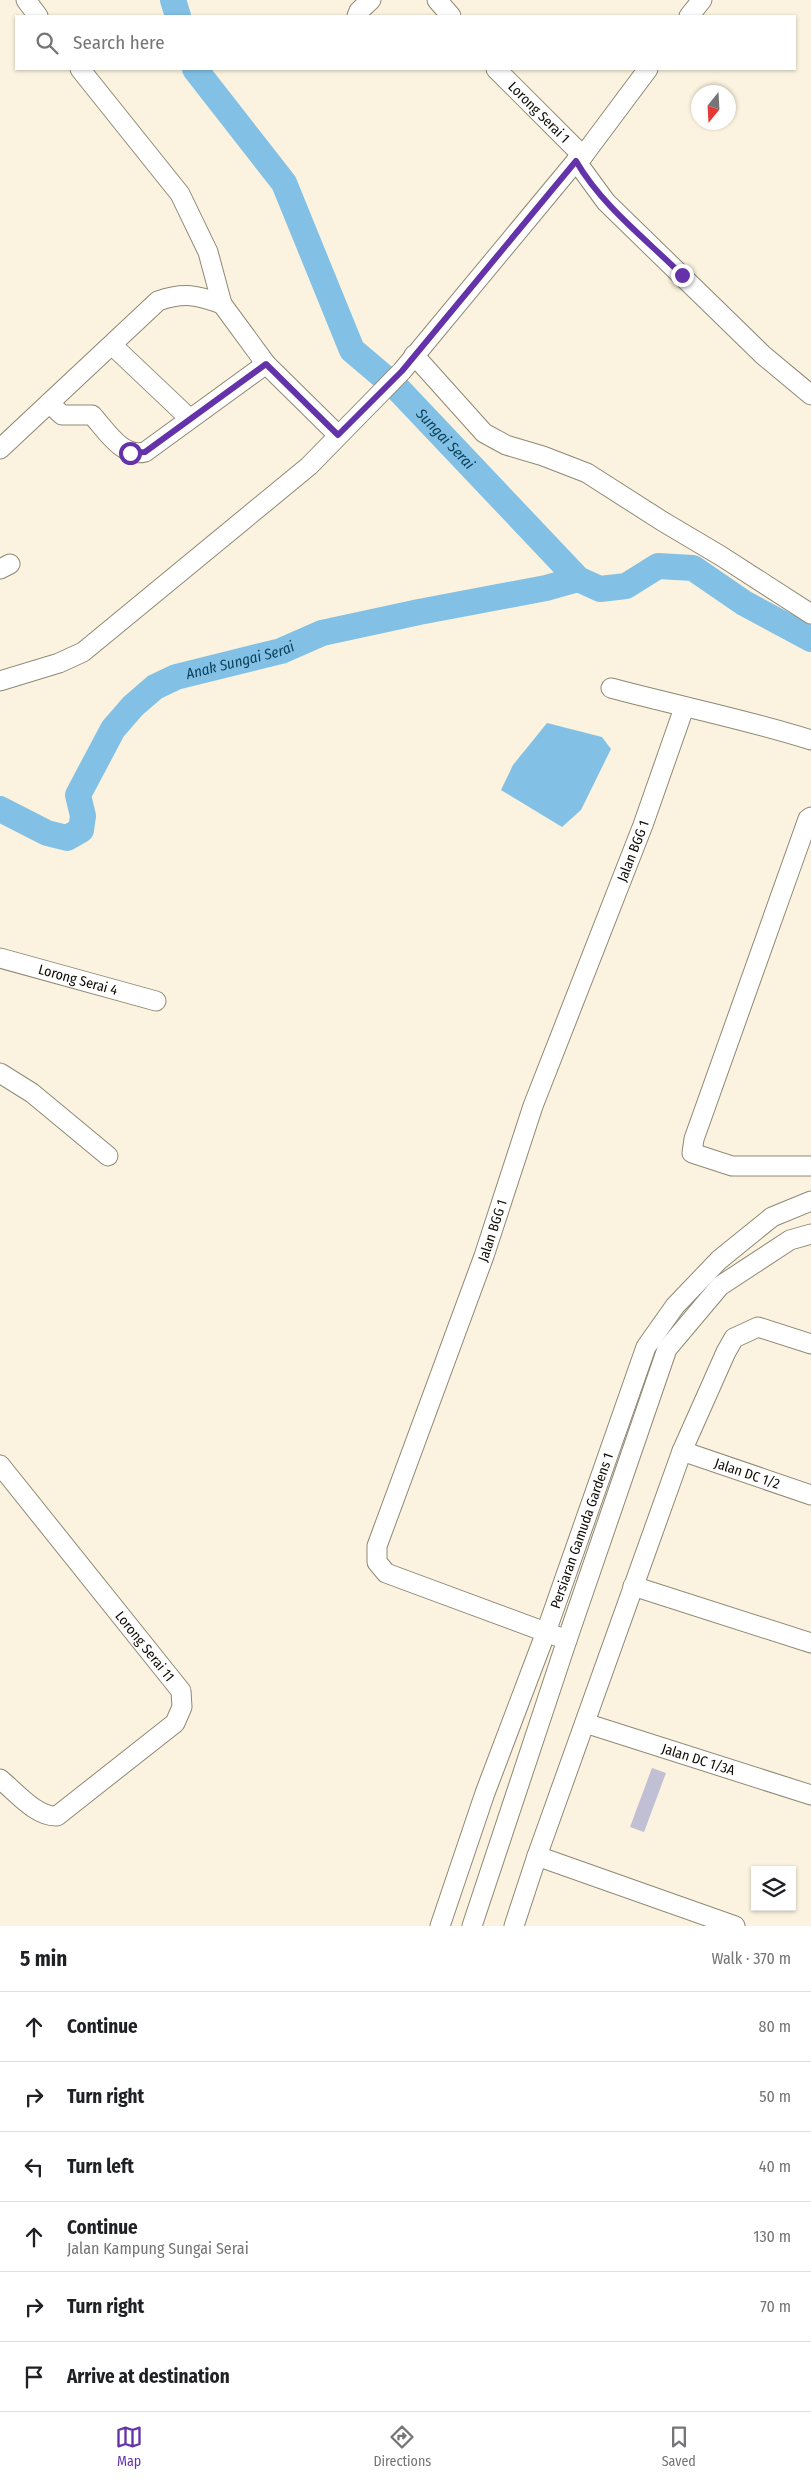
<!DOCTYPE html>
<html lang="en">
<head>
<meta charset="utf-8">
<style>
	body { margin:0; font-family:"Fira Sans Condensed",sans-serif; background:#f2f2f2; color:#202124 }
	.controls { position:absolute; right:15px; bottom:15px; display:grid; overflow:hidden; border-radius:0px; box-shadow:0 1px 4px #0004 }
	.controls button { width:45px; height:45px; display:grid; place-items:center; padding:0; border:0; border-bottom:1px solid #e0e0e0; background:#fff; color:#202124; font:25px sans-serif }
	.compass { position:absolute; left:691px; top:85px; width:45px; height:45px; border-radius:50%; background:#fff; box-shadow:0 1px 4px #0004; rotate:198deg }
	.stop { position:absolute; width:15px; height:15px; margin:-11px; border:4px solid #6433aa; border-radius:50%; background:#fff }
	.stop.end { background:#6433aa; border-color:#fff; box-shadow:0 1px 5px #0008 }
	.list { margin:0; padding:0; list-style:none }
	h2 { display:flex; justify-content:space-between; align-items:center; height:65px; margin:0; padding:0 20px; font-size:21px }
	h2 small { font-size:16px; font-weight:400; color:#757577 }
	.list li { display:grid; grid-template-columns:32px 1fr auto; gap:15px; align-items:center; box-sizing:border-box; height:70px; padding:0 20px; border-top:1px solid #e0e0e0 }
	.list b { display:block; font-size:19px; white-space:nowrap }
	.list p { margin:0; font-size:16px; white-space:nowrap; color:#757577 }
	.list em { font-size:16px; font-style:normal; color:#757577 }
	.icon { flex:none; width:28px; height:28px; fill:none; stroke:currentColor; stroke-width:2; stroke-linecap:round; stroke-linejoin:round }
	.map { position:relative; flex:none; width:811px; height:1926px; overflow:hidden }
	.search { position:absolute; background:#fff; box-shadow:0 1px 4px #0004; left:15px; right:15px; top:15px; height:55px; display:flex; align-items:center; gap:12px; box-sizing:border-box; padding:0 18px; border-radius:0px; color:#757577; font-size:19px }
	.sheet { height:485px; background:#fff }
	nav { display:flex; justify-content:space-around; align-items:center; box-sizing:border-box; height:70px; border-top:1px solid #e0e0e0; background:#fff; font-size:14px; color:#757577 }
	nav a { display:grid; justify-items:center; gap:2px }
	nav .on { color:#6433aa }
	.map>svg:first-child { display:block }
</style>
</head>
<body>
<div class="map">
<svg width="811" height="1926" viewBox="0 0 811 1926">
	<rect width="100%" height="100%" fill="#fbf3df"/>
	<path fill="#82c1e5" d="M547,723l55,14 9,12 -30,61 -19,17 -61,-37 12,-25z"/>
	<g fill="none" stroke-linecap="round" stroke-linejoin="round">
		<g stroke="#82c1e5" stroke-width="26">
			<path d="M173,0l5,16"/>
			<path id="s1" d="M195,69l89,114 68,167 46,39 180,190 22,10 26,-3 32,-20 35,2 51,35 67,36"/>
			<path id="s2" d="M0,809l47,24 20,5 14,-8 2,-14 -5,-21 35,-66 20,-23 22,-19 21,-10 105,-26 41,-18 97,-21 127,-24 32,-9"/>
		</g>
	</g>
	<path fill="#c1bfd3" d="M652,1768l14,5 -22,59 -14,-5z"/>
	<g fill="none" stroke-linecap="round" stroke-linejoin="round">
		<defs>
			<g id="minor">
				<path d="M26,0l12,16"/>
				<path d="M437,0l14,16"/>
				<path d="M357,16l2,-5 12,-11"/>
				<path d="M689,16l13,-16"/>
				<path d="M80,69l100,125 28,58 14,52 44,60 72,71"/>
				<path id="s3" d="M496,69l87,87"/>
				<path d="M576,161l30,41 157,153 48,40"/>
				<path d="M112,345l77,73"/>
				<path d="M414,355l70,78 22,12 37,11 44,17 75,48 59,35 90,58"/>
				<path d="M49,403l13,12h30c14,15 30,43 53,37l121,-88"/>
				<path d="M0,449l158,-148c26,-9 39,-6 64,3"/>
				<path d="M0,569l10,-5"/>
				<path d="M0,681l59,-18 24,-11 226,-186 93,-95 174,-210 7,-5 65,-87"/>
				<path d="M611,688c67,18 134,31 200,52"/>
				<path d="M811,817l-3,2 -114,320 -2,14 40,13h79"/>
				<path id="s4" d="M0,958l156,43"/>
				<path d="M0,1073l32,20 76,63"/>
				<path id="s5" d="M682,1451l129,44"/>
				<path id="s6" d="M0,1465l181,226 1,16 -7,16 -118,93c-21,1 -41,-24 -57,-37"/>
				<path d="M633,1586l178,57"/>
				<path id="s7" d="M567,1640l-181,-67 -9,-11v-16l107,-290 49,-150 110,-281 41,-117"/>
				<path id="s8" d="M585,1723l226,72"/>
				<path d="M537,1856l198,70"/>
				<path id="s9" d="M440,1926l45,-133 61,-161 100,-285 29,-41 44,-46 53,-43 39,-16"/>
				<path d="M472,1926l95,-286 100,-291 53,-63 70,-46 21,-6"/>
				<path d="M514,1926l23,-70 145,-405 44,-99 8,-14 24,-11 53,17"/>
			</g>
		</defs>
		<use href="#minor" stroke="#8f8875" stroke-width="21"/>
		<use href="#minor" stroke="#fff" stroke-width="19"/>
	</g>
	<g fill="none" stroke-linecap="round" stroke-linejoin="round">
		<path stroke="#6433aa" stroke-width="6" d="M130,453l15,-1 121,-88 72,71 64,-64 174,-210c26,45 70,78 106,114"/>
	</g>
	<g text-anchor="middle" stroke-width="4.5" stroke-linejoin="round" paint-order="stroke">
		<g font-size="14" fill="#0f0c06" stroke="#fff">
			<text dy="5" stroke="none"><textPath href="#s3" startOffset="61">Lorong Serai 1</textPath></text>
			<text dy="5" stroke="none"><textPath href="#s7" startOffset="964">Jalan BGG 1</textPath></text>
			<text dy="5" stroke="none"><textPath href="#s4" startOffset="81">Lorong Serai 4</textPath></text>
			<text dy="5" stroke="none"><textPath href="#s7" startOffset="559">Jalan BGG 1</textPath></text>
			<text dy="5" stroke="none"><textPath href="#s5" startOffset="69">Jalan DC 1/2</textPath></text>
			<text dy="5" stroke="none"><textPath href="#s9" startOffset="420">Persiaran Gamuda Gardens 1</textPath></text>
			<text dy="5" stroke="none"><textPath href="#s6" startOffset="232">Lorong Serai 11</textPath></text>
			<text dy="5" stroke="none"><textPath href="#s8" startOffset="119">Jalan DC 1/3A</textPath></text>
		</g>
		<g font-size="15" font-style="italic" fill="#0a3e57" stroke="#fff">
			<text dy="5" stroke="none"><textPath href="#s1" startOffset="454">Sungai Serai</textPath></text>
			<text dy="5" stroke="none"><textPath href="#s2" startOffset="349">Anak Sungai Serai</textPath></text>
		</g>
	</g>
</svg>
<div class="controls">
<button><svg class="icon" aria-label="layers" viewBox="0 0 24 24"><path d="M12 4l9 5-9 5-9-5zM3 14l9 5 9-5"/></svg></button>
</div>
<svg class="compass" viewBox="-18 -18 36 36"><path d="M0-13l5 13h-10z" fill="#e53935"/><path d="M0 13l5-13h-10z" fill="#757577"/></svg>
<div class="stop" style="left:130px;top:453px"></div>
<div class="stop end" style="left:682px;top:275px"></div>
<div class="search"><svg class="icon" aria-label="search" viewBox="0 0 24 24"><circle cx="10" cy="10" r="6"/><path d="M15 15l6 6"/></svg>Search here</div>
</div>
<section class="sheet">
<h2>5 min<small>Walk · 370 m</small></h2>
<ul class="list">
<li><svg class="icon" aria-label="ahead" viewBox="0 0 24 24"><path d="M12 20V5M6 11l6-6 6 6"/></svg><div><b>Continue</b></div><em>80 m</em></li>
<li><svg class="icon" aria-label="right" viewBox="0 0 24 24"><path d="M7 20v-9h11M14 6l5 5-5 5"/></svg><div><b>Turn right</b></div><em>50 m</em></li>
<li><svg class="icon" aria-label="left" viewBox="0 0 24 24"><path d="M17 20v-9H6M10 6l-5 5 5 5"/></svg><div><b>Turn left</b></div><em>40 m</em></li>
<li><svg class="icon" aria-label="ahead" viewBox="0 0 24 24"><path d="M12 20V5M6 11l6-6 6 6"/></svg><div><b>Continue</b><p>Jalan Kampung Sungai Serai</p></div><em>130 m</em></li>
<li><svg class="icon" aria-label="right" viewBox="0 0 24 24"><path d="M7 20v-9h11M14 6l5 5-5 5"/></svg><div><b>Turn right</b></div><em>70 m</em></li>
<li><svg class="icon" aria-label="arrive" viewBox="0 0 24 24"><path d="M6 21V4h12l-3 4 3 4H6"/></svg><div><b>Arrive at destination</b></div></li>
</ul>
</section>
<nav>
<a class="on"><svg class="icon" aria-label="map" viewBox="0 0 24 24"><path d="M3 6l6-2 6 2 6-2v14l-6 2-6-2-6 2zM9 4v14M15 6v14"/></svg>Map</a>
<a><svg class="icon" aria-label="directions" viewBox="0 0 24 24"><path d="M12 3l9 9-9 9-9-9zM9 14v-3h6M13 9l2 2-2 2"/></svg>Directions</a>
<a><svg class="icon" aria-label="saved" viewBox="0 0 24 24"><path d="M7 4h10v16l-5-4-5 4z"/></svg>Saved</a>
</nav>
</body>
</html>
